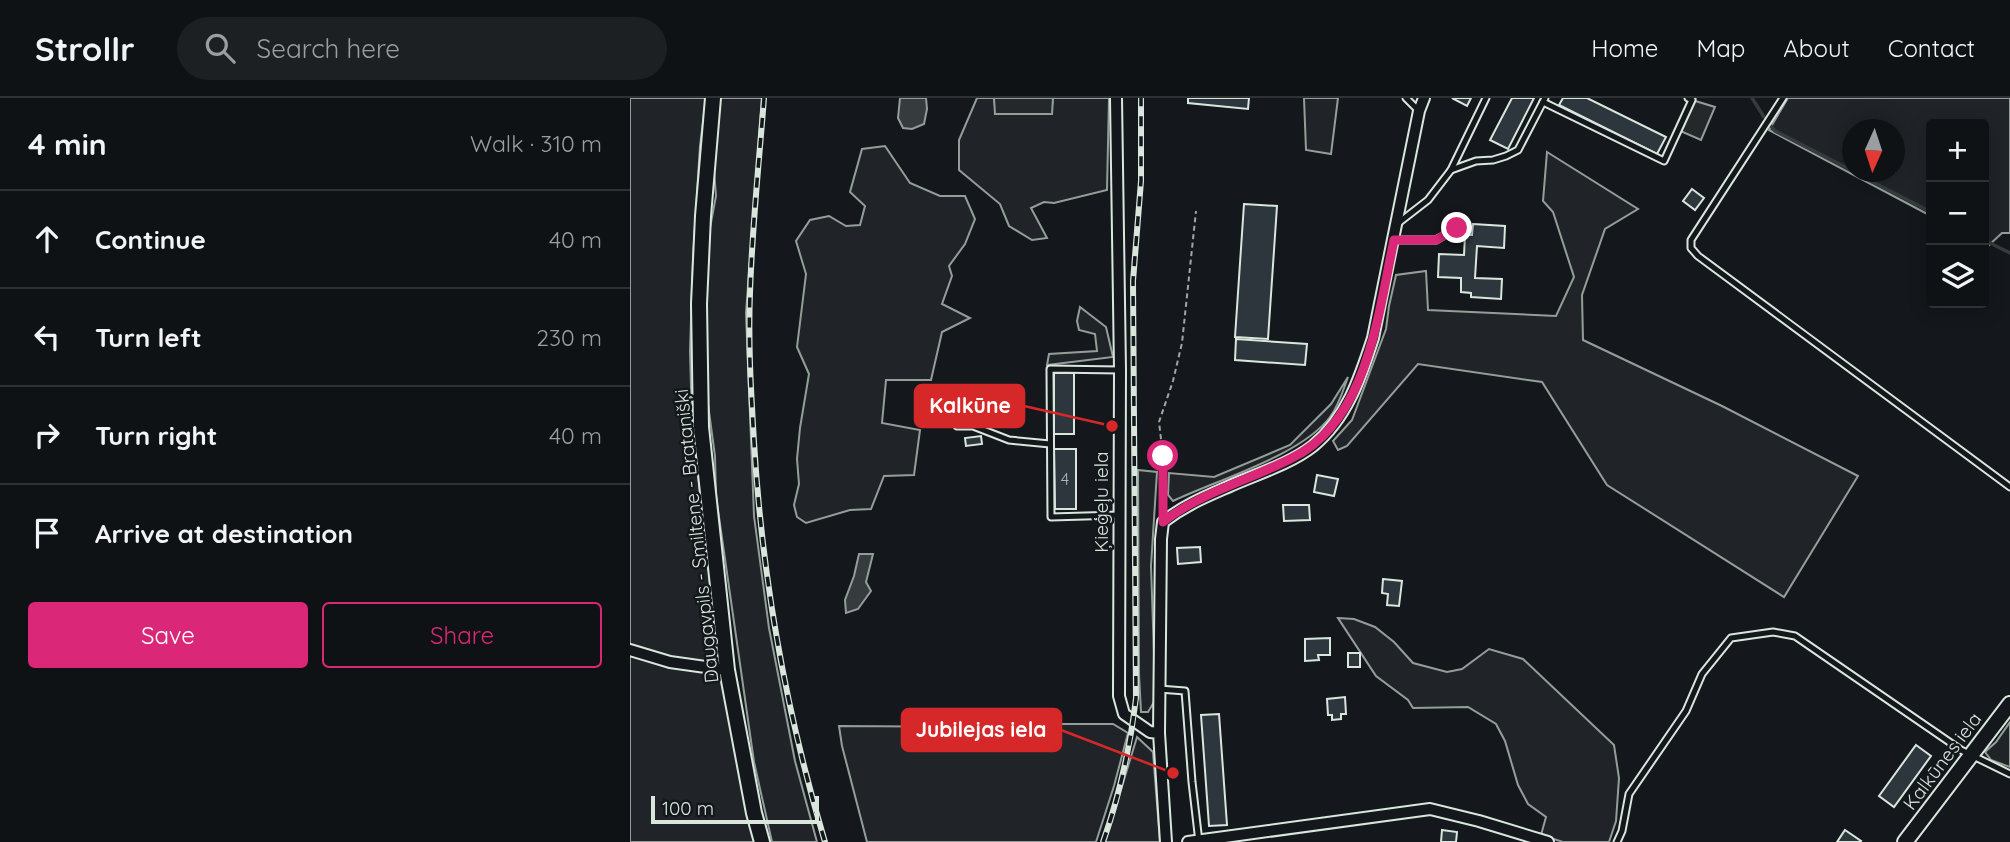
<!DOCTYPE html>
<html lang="en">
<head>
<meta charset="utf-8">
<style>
	body { margin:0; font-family:Quicksand,sans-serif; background:#1d2022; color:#f1f3f6 }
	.controls { position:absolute; right:21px; top:21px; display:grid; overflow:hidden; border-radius:7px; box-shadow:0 4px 18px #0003 }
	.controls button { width:63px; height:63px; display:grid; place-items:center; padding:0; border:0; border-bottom:2px solid #2f3234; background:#0f1215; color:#f1f3f6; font:35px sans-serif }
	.compass { position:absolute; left:1212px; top:21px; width:63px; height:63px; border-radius:50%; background:#0f1215; box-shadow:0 4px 18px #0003; rotate:183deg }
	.scale { position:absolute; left:21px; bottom:18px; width:168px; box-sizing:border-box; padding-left:7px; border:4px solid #d8e6dc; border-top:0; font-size:19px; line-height:24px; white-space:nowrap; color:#d8e6dc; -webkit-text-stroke:5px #14181c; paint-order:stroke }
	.stop { position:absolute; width:21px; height:21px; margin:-16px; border:5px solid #db2777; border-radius:50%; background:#fff }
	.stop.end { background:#db2777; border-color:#fff; box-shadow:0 2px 7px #0008 }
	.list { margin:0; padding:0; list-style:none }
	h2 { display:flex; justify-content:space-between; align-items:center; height:91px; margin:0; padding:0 28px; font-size:30px }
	h2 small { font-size:23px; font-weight:400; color:#9b9ea0 }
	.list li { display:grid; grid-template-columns:46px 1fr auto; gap:21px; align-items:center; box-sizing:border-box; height:98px; padding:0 28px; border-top:2px solid #2f3234 }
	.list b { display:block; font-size:26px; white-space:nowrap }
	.list em { font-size:23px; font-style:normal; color:#9b9ea0 }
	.actions { display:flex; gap:14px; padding:21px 28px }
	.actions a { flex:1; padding:16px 0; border:2px solid #db2777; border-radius:7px; text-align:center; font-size:24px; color:#db2777 }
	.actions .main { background:#db2777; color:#fff }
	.icon { flex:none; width:38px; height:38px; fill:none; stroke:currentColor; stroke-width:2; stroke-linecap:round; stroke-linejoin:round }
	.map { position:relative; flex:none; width:1380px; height:744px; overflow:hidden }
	header { display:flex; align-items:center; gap:42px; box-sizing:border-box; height:98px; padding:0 35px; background:#0f1215; border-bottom:2px solid #2f3234 }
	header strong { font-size:33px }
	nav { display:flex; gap:38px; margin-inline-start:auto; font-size:24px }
	.search { width:490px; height:63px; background:#1d2022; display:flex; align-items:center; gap:18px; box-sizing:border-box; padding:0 24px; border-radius:38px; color:#9b9ea0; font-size:26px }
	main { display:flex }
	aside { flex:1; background:#0f1215 }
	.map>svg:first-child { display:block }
</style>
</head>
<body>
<header>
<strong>Strollr</strong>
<div class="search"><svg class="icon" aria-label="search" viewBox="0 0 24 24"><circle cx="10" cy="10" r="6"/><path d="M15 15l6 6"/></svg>Search here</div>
<nav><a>Home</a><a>Map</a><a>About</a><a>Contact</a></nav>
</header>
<main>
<aside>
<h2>4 min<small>Walk · 310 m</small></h2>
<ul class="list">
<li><svg class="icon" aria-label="ahead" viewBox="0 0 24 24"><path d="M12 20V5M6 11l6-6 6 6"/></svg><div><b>Continue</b></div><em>40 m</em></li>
<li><svg class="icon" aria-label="left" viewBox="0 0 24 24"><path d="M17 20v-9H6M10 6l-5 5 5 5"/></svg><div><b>Turn left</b></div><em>230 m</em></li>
<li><svg class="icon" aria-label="right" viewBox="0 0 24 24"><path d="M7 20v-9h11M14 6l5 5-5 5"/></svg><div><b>Turn right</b></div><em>40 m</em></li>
<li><svg class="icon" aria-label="arrive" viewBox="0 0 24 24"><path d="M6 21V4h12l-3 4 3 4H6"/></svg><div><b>Arrive at destination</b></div></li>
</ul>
<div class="actions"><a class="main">Save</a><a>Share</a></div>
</aside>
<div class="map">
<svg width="1380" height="744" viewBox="0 0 1380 744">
	<rect width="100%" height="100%" fill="#14181c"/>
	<g fill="#202428" stroke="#939e99" stroke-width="2" fill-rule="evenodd">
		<path d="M0,0h76l-6,48 -7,112 -3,93 2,71 20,178 21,137 30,105h-133z"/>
		<path d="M90,0h42l-16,215 8,203 15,112 26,133 22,81h-45l-18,-80 -38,-266 -1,-40 -8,-59 -4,-84 4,-69 9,-48 -2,-25z"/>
		<path d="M347,0h17l2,16h55l2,-16h56l-2,92 -53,13 -10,-1 -13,6 16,30 -15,2 -23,-14 -9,-22 -41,-34v-30z"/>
		<path d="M674,0h34l-7,56 -25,-4z"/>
		<path d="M1158,0h222v135h-8l-14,13 -4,-2v-120h-53v92l-162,-86zM1223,32h42v42h-42z"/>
		<path d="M255,48l25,37 30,13h25l10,23 -10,25 -16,22 3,10 -10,28 28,14 -28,14 -11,48h-45l-4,43 38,7 -6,45 -30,1 -13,33 -21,1 -44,13 -9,-6 -3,-12 5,-21 -2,-25 3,-31 9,-54 -12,-27 9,-73 -10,-33 14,-21 19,-4 17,10 14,-1 5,-19 -15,-14 12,-43z"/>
		<path d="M917,54l91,57 -33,20 -23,66 1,45 139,66 136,70 -74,121 -177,-112 -65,-103 -124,-18 -71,82 -9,4 -5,-9 19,-21 34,-91 3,-23 7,-31 30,-4 2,39 128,6 18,-39 -21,-65 -10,-11z"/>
		<path d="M450,209l26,20 7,30 -66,8 2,-11 48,-3 -2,-17 -16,-4 -2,-9z"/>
		<path d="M718,279c-5,14 -9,28 -18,40 -28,38 -113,63 -157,84l-5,-6 1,-22 45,4 76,-32 41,-41z"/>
		<path d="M508,372l19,2 -6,94 4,118 -1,18 -6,10h-7l-2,-38z"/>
		<path d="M708,520l16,1 21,8 19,15 19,21 34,9 15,-3 27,-20 34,10 91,86 5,33 -3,43 -7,21h-46l-22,-7 5,-18 -18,-13 -10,-19 -13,-44 -9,-17 -28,-17 -55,1 -5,-8 -32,-24z"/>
		<path d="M1380,624v45l-19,-7 -6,-8 11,-10z"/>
		<path d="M426,626h57l15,9 -14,53 -18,56h-229l-25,-96 -3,-20 155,1z"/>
		<path d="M507,639l16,15 7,90h-55z"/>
	</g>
	<g fill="#24282b" stroke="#939e99" stroke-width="2">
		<path d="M364,0h59l-1,16h-57z"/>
		<path d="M1062,2l23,7 -14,33 -23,-10z"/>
	</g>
	<g fill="#363b3e" stroke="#939e99" stroke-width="2">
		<path d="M270,0h26l1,11 -3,15 -12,5 -9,-1 -5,-10z"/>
		<path d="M229,456h14l-7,28 5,9 -13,18 -12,4 -1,-13 9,-24z"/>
	</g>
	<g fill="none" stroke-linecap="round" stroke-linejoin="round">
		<g stroke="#363b3e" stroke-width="3.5">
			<path d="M1122,0l12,19"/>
			<path d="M1141,28l4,5 78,40"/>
			<path d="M1223,74l78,40"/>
			<path d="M1354,142l26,13"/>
		</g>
	</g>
	<g fill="#2c363c" stroke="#d8e6dc" stroke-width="2">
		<path d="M558,0h61l-1,11 -60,-6z"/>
		<path d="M822,0h19l-4,8z"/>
		<path d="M882,0h22l-26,51 -18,-9z"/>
		<path d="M933,0h24l79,39 -9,17 -98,-49z"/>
		<path d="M1062,91l12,9 -9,12 -12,-9z"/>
		<path d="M614,106l33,2 -9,133 -33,-2z"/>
		<path d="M843,126l32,2 -1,22 -27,-2 -2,32 27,1 -1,20 -30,-2v-4l-10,-1v-14l-23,-1 1,-23 25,1 1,-20h7z"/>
		<path d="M606,241l71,5 -2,21 -70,-5z"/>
		<rect x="424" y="275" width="20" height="61"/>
		<path d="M351,338l1,8 -16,2 -1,-8z"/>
		<path d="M424,351h22v60h-21z"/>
		<path d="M687,377l21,4 -4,17 -20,-4z"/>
		<path d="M653,407h26l1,15 -26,1z"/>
		<path d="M570,449l1,15 -23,2 -1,-16z"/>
		<path d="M753,481l19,2 -3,25 -12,-1 1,-11 -6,-1z"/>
		<path d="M700,540v17h-12l1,5 -14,1v-22z"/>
		<rect x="718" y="555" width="12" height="14"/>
		<path d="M715,599l1,17h-5v5l-9,1v-5h-4l-1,-16z"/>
		<path d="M589,616l8,111 -18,1 -8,-111z"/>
		<path d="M1286,647l15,11 -37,51 -15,-11z"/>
		<path d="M812,732l15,2 -1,10h-15z"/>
		<path d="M1215,732l16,11 -1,1h-23z"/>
	</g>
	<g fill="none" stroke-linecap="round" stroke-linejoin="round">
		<defs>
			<g id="service">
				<path d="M776,0l13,13"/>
				<path d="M1153,0l-92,142v8l7,8 312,231"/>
				<path d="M913,4l121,59 28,-61 -4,-2"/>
				<path d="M821,72l25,-9 17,-1 13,-4 12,-6 27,-52"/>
				<path d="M767,126l31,-24 23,-30 35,-72"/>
				<path d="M764,142h42l21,-12"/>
				<path d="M327,328h16l36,14 41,4"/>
				<path d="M489,417l-68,2 -1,-148 70,1"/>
				<path d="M529,591l26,2 7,91 7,60"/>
				<path d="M987,744l5,-11 7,-37 57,-83 16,-37 29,-36 42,-6 22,4 166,114 49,24"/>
			</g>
			<g id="minor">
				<path d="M486,0l4,272 -1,326 5,18 26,18 9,1 7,109"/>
				<path d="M0,552l40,12 57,8"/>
				<path d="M529,635l2,-194 2,-17c22,-17 42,-25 67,-36 27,-12 60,-22 83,-40 34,-28 47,-68 60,-108l46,-227 5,-13"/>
				<path d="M558,744l242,-33 49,12 69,21"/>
			</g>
			<g id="secondary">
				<path d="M83,0l-10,118 -4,88 2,123 26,243 27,143 8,29"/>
				<path d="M1275,744l105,-138"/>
			</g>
		</defs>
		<use href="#service" stroke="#d8e6dc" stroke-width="9"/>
		<use href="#minor" stroke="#d8e6dc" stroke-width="14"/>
		<use href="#secondary" stroke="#d8e6dc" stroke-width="18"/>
		<path stroke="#9da8a2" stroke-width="2" stroke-dasharray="5 3.5" stroke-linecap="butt" d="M533,409v-51l-4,-34 14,-41 9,-38 14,-132"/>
		<use href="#service" stroke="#14181c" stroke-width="5"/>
		<use href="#minor" stroke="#14181c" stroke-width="10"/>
		<use href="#secondary" stroke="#14181c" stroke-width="14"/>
		<defs>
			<g id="rail">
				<path d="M134,0c-5,65 -12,130 -14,195 -2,50 1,99 4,149 8,135 32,270 71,400"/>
				<path d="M473,744c17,-48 27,-94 33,-144l-3,-417 8,-100v-83"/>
			</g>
		</defs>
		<use href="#rail" stroke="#d8e6dc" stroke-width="6"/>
		<use href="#rail" stroke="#14181c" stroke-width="3.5" stroke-dasharray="10" stroke-linecap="butt"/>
	</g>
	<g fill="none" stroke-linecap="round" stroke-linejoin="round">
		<path stroke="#db2777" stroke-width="9" d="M533,358v66c38,-30 87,-42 129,-64 76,-37 86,-144 102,-218h42l21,-12"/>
	</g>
	<g text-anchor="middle" stroke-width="5" stroke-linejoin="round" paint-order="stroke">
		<g font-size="16" fill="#adbab4">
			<text x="435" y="387">4</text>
		</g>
		<g font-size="19" fill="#d8e6dc" stroke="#14181c">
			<text transform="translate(471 404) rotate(-90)" y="7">Ķieģeļu iela</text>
			<text transform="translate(66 438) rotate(-96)" y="7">Daugavpils - Smiltene - Bratanišķi</text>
			<text transform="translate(1312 663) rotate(-53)" y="7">Kalkūnes iela</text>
		</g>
	</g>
	<path fill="none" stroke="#d62828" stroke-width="2.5" d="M482 328L394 308M543 675L431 632"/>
	<g fill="#d62828" stroke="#14181c" stroke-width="2.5">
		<circle cx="482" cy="328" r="7"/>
		<circle cx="543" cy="675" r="7"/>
	</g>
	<g fill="#d62828" stroke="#d62828" stroke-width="2.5">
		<rect x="285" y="287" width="109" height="42" rx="7"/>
		<rect x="272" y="611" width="159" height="42" rx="7"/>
	</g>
	<g font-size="21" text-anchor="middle" font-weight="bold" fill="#fff">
		<text x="340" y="315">Kalkūne</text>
		<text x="351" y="639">Jubilejas iela</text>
	</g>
</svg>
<div class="controls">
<button>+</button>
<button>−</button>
<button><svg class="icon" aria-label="layers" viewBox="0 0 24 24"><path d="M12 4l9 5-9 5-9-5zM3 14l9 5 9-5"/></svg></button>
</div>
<svg class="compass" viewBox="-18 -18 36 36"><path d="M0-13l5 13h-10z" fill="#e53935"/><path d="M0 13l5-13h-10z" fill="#9b9ea0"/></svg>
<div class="scale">100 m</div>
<div class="stop" style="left:533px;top:358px"></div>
<div class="stop end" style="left:827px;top:130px"></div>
</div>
</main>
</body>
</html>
